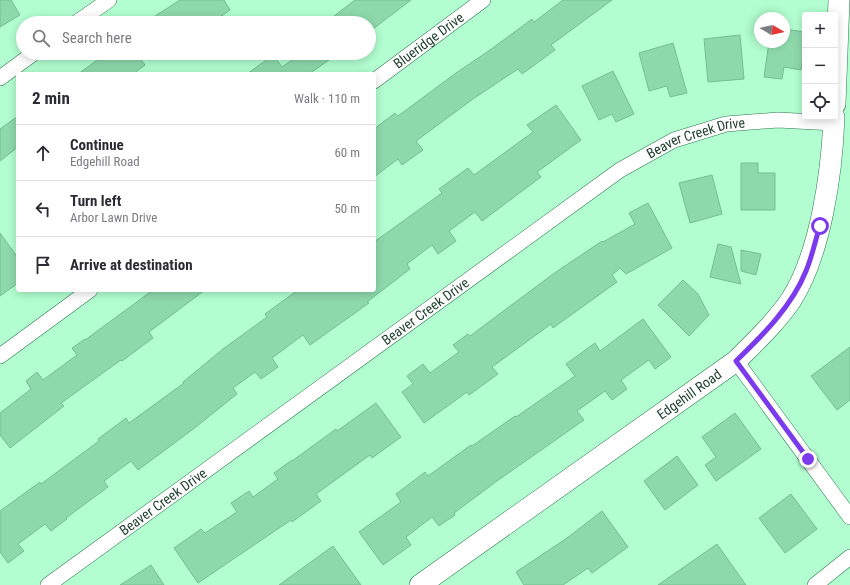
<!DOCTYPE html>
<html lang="en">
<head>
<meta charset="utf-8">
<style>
	body { margin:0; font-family:"Roboto Condensed",sans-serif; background:#f2f2f3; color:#2b2b33 }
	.controls { position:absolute; right:12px; top:12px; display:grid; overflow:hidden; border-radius:4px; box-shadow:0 2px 10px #0003 }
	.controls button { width:36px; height:36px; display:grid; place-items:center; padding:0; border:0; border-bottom:1px solid #e1e1e2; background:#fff; color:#2b2b33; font:20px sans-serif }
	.compass { position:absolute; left:754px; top:12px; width:36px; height:36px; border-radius:50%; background:#fff; box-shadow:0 2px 10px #0003; rotate:99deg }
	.stop { position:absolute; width:12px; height:12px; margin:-9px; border:3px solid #7c3aed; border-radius:50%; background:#fff }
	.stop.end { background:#7c3aed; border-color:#fff; box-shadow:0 1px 4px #0008 }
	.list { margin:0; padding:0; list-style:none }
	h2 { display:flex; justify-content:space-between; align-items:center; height:52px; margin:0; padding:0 16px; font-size:17px }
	h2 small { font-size:13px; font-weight:400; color:#7c7c81 }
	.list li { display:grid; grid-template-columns:26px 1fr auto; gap:12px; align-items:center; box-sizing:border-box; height:56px; padding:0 16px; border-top:1px solid #e1e1e2 }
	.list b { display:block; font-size:15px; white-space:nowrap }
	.list p { margin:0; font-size:13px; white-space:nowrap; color:#7c7c81 }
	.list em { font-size:13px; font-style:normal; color:#7c7c81 }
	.icon { flex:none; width:22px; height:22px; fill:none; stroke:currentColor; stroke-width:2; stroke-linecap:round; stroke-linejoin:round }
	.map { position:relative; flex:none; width:850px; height:585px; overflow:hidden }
	.search { position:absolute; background:#fff; box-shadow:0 2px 10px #0003; left:16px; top:16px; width:360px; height:44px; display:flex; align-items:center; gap:10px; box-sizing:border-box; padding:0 14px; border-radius:22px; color:#7c7c81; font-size:15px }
	.panel { position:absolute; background:#fff; box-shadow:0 2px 10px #0003; left:16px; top:72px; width:360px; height:220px; border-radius:4px }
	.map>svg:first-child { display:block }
</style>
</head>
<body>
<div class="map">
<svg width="850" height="585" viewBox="0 0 850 585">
	<rect width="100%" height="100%" fill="#b2fed0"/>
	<g fill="#8ed9ac" stroke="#74be92">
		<path d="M0,0h11l9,15 -20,12z"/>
		<path d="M180,0h44l6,10 -18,13h-68z"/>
		<path d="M355,0h56l-42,32v-9h-44z"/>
		<path d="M563,0h49l-61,45 4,5 -33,24 -4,-5 -45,30 -57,42 7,9 -21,15 -4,-6 -24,18v-48l21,-16 3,3 58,-43 34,-23 42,-31 2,3z"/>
		<path d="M784,29l21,3v11l-4,27 -17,-3 -2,12 -18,-2 5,-35h15z"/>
		<path d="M740,35l4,44 -36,3 -4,-43z"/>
		<path d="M673,43l14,50 -17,4 -3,-11 -18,5 -10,-38z"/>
		<path d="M107,53h29l9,12 -12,9h-55z"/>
		<path d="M302,53h37l-30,21h-62l26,-19 9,12z"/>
		<path d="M613,71l21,43 -18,8 -4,-8 -13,6 -17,-34z"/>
		<path d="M556,105l25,35 -44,32 4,5 -59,44 -7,-9 -26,19 7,10 -18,13 -6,-9 -25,19 3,5 -43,33 2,1 -59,42 -7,-10 -31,23 6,9 -17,12 -6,-7 -22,16 4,6 -45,36 -54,40 -7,-9 -27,20 4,6 -42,31 1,1 -16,12 -6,-7 -27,20 6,7 -16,12 -8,-11v-41l40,-29 1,2 58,-43 -1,-2 28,-21 3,5 55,-40 -1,-1 40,-33 44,-32 -2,-3 33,-24h76v-48l68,-49 -3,-4 29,-21 6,7 59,-43 -6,-7z"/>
		<path d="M18,116v31l-18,14v-32z"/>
		<path d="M741,163h17v10h17v37h-34z"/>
		<path d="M712,175l10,39 -32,9 -11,-40z"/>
		<path d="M648,203l24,45 -46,26 -6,-6 -8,7 5,7 -64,46 -2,-4 -59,43 6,7 -29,21 -2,-3 -43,31 -22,-31 11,-8 -6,-8 16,-12 7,9 29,-21 -6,-7 15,-11 2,2 83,-62 49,-33 1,1 32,-18 -6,-11z"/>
		<path d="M0,233l18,25v25l-18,13z"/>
		<path d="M718,244l13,3 10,37 -31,-7z"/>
		<path d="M741,250l20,4 -5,21 -15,-4z"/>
		<path d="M683,280l15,14 11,21 -20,21 -31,-31z"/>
		<path d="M153,290h52l-56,42 4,6 -31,23 -1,-1 -60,43 3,3 -54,42 -10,-13v-22l31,-24 -5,-8 11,-9 6,8 34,-25 -5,-7 13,-9v1z"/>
		<path d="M643,319l28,38 -16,12 -6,-9 -28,20 6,9 -15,11 -7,-9 -28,20 7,9 -87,61 -43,32 1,2 -16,11 -7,-9 -26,20 5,8 -28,20 -24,-33 42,-30 -5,-8 29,-22 3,4 43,-31 1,1 43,-30 1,1 59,-41 -9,-12 29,-21 5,8z"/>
		<path d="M850,347v53l-13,10 -26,-34z"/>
		<path d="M376,403l25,34 -29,21 -2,-3 -54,39 5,7 -29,21 -1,-2 -93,63 -24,-35 27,-19 4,4 32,-21 -6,-9 18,-12 4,6 25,-18 -4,-6 18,-13v1l44,-32 1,2z"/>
		<path d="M735,413l26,36 -45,32 -11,-16 11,-8 -14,-20z"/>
		<path d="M677,456l21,29 -33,25 -21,-29z"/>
		<path d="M791,494l26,35 -32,24 -26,-35z"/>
		<path d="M602,511l26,36 -36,26 -4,-5 -25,17h-39l-8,-13 51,-34z"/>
		<path d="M717,544l29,41h-88z"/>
		<path d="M333,546l28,39h-82z"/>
		<path d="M151,565l13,20h-44z"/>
	</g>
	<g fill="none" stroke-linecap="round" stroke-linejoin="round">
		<defs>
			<g id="street">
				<path d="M76,23l33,-23"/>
				<path d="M0,78l34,-25"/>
				<path id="s1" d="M374,81l109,-81"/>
				<path d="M0,356l90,-66"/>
				<path d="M736,361l114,156"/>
				<path id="s2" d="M48,585l572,-415 54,-30 52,-16 52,-4 56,3"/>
				<path d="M815,585l35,-28"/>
			</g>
			<g id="secondary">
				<path d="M835,104l4,-104"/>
				<path id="s3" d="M420,585l316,-224c19,-19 40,-39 55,-61 30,-47 41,-128 43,-183"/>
			</g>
		</defs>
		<use href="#street" stroke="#2c7750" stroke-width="16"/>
		<use href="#secondary" stroke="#2c7750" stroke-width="22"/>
		<use href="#street" stroke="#fff" stroke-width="15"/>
		<use href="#secondary" stroke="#fff" stroke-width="21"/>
	</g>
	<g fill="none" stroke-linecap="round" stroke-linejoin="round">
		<path stroke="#7c3aed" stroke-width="5" d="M808,459l-72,-98c27,-26 56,-55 70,-90 6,-14 9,-30 14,-45"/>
	</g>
	<g text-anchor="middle" stroke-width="3.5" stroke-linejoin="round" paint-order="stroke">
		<g font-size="14" fill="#22412f" stroke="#fff">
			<text dy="5" stroke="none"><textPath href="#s1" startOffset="68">Blueridge Drive</textPath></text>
			<text dy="5" stroke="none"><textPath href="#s2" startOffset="790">Beaver Creek Drive</textPath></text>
			<text dy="5" stroke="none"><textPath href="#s2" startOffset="466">Beaver Creek Drive</textPath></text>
			<text dy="5" stroke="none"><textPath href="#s3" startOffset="330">Edgehill Road</textPath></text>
			<text dy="5" stroke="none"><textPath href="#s2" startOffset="142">Beaver Creek Drive</textPath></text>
		</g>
	</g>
</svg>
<div class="controls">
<button>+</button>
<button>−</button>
<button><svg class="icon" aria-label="locate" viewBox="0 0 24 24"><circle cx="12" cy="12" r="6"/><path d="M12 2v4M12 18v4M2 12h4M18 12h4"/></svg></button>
</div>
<svg class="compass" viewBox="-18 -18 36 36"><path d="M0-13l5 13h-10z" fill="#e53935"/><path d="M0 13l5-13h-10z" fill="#7c7c81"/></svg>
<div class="stop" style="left:820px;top:226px"></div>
<div class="stop end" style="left:808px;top:459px"></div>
<div class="search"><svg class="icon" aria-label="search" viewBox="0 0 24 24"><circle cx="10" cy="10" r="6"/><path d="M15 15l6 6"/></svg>Search here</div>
<section class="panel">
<h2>2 min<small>Walk · 110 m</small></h2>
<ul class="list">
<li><svg class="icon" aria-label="ahead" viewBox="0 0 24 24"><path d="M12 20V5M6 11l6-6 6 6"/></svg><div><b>Continue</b><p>Edgehill Road</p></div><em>60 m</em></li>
<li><svg class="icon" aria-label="left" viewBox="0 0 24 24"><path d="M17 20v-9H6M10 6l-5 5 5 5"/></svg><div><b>Turn left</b><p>Arbor Lawn Drive</p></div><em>50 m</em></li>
<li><svg class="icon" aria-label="arrive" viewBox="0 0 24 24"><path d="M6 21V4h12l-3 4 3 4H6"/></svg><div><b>Arrive at destination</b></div></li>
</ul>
</section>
</div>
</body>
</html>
